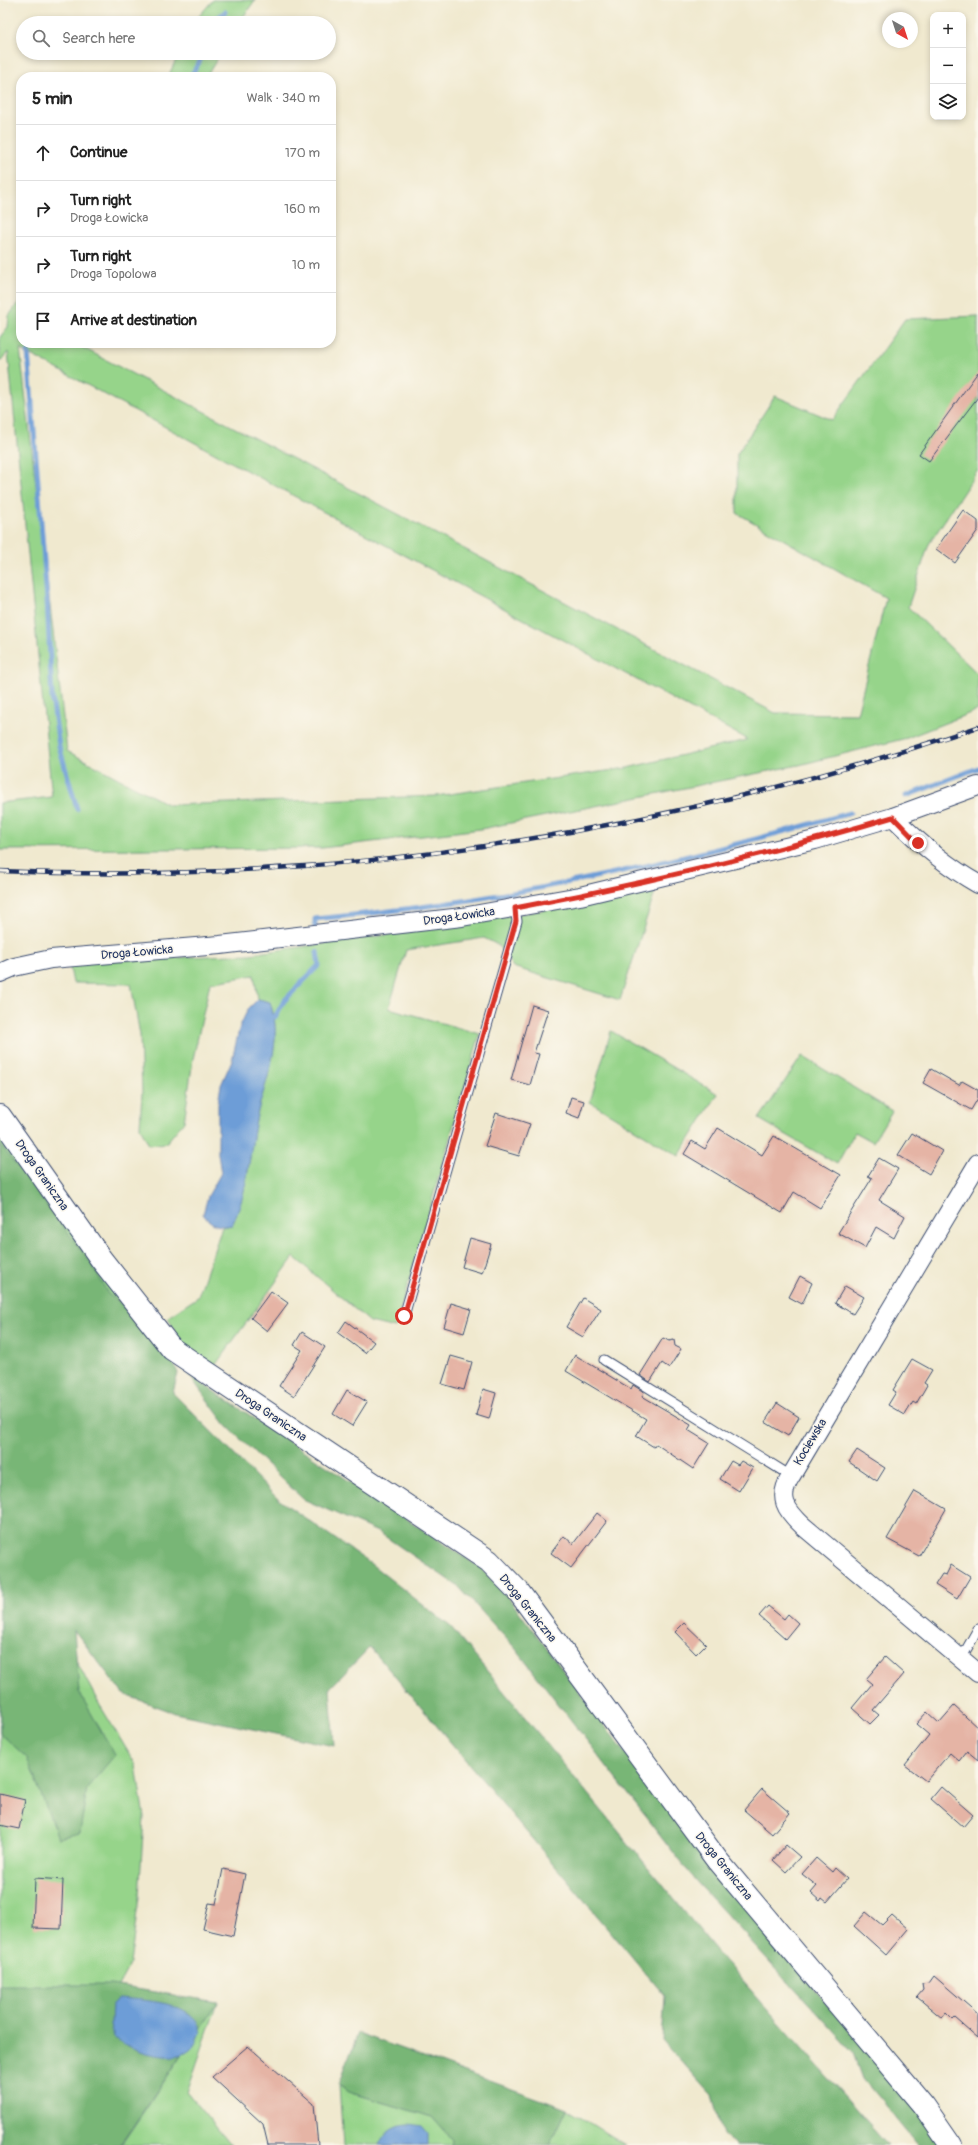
<!DOCTYPE html>
<html lang="en">
<head>
<meta charset="utf-8">
<style>
	body { margin:0; font-family:Pangolin,sans-serif; background:#f6f6f6; color:#222 }
	.controls { position:absolute; right:12px; top:12px; display:grid; overflow:hidden; border-radius:8px; box-shadow:0 2px 6px #0003 }
	.controls button { width:36px; height:36px; display:grid; place-items:center; padding:0; border:0; border-bottom:1px solid #e0e0e0; background:#fff; color:#222; font:20px sans-serif }
	.compass { position:absolute; left:882px; top:12px; width:36px; height:36px; border-radius:50%; background:#fff; box-shadow:0 2px 6px #0003; rotate:141deg }
	.stop { position:absolute; width:12px; height:12px; margin:-9px; border:3px solid #d93025; border-radius:50%; background:#fff }
	.stop.end { background:#d93025; border-color:#fff; box-shadow:0 1px 4px #0008 }
	.list { margin:0; padding:0; list-style:none }
	h2 { display:flex; justify-content:space-between; align-items:center; height:52px; margin:0; padding:0 16px; font-size:17px }
	h2 small { font-size:13px; font-weight:400; color:#767676 }
	.list li { display:grid; grid-template-columns:26px 1fr auto; gap:12px; align-items:center; box-sizing:border-box; height:56px; padding:0 16px; border-top:1px solid #e0e0e0 }
	.list b { display:block; font-size:15px; white-space:nowrap }
	.list p { margin:0; font-size:13px; white-space:nowrap; color:#767676 }
	.list em { font-size:13px; font-style:normal; color:#767676 }
	.icon { flex:none; width:22px; height:22px; fill:none; stroke:currentColor; stroke-width:2; stroke-linecap:round; stroke-linejoin:round }
	.map { position:relative; flex:none; width:978px; height:2145px; overflow:hidden }
	.search { position:absolute; background:#fff; box-shadow:0 2px 6px #0003; left:16px; top:16px; width:320px; height:44px; display:flex; align-items:center; gap:10px; box-sizing:border-box; padding:0 14px; border-radius:22px; color:#767676; font-size:15px }
	.panel { position:absolute; background:#fff; box-shadow:0 2px 6px #0003; left:16px; top:72px; width:320px; height:276px; border-radius:16px }
	.map>svg:first-child { display:block }
</style>
</head>
<body>
<div class="map">
<svg width="978" height="2145" viewBox="0 0 978 2145">
	<rect width="100%" height="100%" fill="#fbf7ec"/>
	<filter id="ink" filterUnits="userSpaceOnUse"><feTurbulence type="fractalNoise" baseFrequency=".025" numOctaves="2"/><feDisplacementMap in="SourceGraphic" scale="8" xChannelSelector="R" yChannelSelector="G"/><feConvolveMatrix kernelMatrix="1 2 1 2 8 2 1 2 1" color-interpolation-filters="sRGB"/></filter>
	<filter id="wash" filterUnits="userSpaceOnUse"><feTurbulence type="fractalNoise" baseFrequency=".012" numOctaves="4" result="noise"/><feDisplacementMap in="SourceGraphic" scale="16" xChannelSelector="R" yChannelSelector="G"/><feGaussianBlur stdDeviation="0.9" result="paint"/><feColorMatrix in="noise" values="0 0 0 0 0 0 0 0 0 0 0 0 0 0 0 0 0 1.4 0 .05"/><feComposite in="paint" operator="in"/></filter>
	<g filter="url(#wash)">
		<rect width="100%" height="100%" fill="#f0e9cf"/>
		<g fill="#96d48a" stroke="#588274" fill-rule="evenodd">
			<path d="M213,0h42l-16,23h-46z"/>
			<path d="M179,53h42l-15,24h-38z"/>
			<path d="M21,298v45h53l701,370 82,1 29,-116 -149,-85v-59l38,-58 57,24 73,-101 73,-3v154l-49,74 -21,63 70,67v36l-71,28 -108,27 -318,64 -159,19 -322,2v-47l52,-6 -44,-445 -8,10v-25l8,-10 1,-11zM20,349l727,390v1l-120,28 -191,28 -267,9 -102,-54z"/>
			<path d="M655,892l-35,108 -107,-33 -15,-22 -14,-7 -78,12 -17,58 91,26 -85,294 -25,-6 -76,-65 -80,110 -33,-22 -13,-28 30,-20 24,-70 10,-2c17,-34 17,-73 25,-110 6,-26 18,-53 18,-80 1,-12 -2,-22 -5,-33l-12,-3 -4,-24 -44,8 -17,76 -9,63 -18,21 -17,2 -9,-18 2,-34 -2,-58 -9,-51 -58,-1 -4,-20 181,-9 164,-23z"/>
			<path d="M611,1031l107,63 -39,62 -89,-54z"/>
			<path d="M802,1056l90,55 -19,31 -18,-10 -18,32 -78,-45z"/>
			<path d="M0,1137l165,210 -99,294 32,61 38,63 8,52 -5,80 -9,67 -25,46 -105,135z"/>
			<path d="M218,2002l-31,90 44,53h-110z"/>
			<path d="M339,2084l10,8 83,25 21,23 -2,5h-108z"/>
			<path d="M567,2109l58,36h-75z"/>
		</g>
		<g fill="#78b676" stroke="#4a726a">
			<path d="M0,1144l92,120 16,30 49,34 21,45 -5,20 105,106 93,65 80,63 273,333 164,185h-152l-13,-10 -11,-40 -50,-55 3,-44 -295,-349 -40,41 4,58 -159,-33 -52,-19 -49,-64 5,62 36,63 -28,33 -7,45 -22,5 -31,-80 -27,-25z"/>
			<path d="M189,1375l292,193 30,33 201,267 208,244 22,33h-24l-56,-67 -9,-25 -158,-173 -180,-232 -56,-61 -79,-54 -77,-34 -77,-74z"/>
			<path d="M0,1985h111l107,17 -98,143h-120z"/>
			<path d="M358,2033l209,76 -17,36h-99l1,-5 -20,-23 -83,-25 -10,-8z"/>
		</g>
		<g fill="#6d9dd7" stroke="#44669a">
			<path d="M258,999l12,3c3,11 6,21 5,33 0,27 -12,54 -18,80 -8,37 -8,76 -25,110 -13,3 -21,0 -29,-11l5,-18 13,-23 -3,-19v-51l3,-18 11,-25 8,-34 8,-17z"/>
			<path d="M119,1998c21,2 60,3 75,20 4,3 5,9 7,14 -3,7 -5,13 -11,18 -18,15 -59,0 -76,-12l-3,-14 1,-20z"/>
			<path d="M410,2124l12,2 6,7v12h-49c7,-15 14,-20 31,-21z"/>
		</g>
		<g fill="none" stroke-linecap="round" stroke-linejoin="round">
			<g stroke="#6d9dd7" stroke-width="5">
				<path d="M211,23l14,-11"/>
				<path d="M190,77l10,-16v-8"/>
				<path d="M28,352l19,248 5,97 7,49 18,63"/>
				<path d="M906,796l72,-28"/>
				<path d="M315,930v-11c184,-16 358,-55 535,-106"/>
				<path d="M275,1017l9,-16 35,-36 -2,-13"/>
			</g>
		</g>
		<g id="blocks">
			<g fill="#e5b4a5">
				<path d="M978,372v25l-49,64 -10,-7z"/>
				<path d="M963,510l15,11v9l-23,33 -19,-14z"/>
				<path d="M532,1005l16,5 -14,43 5,1 -9,31 -19,-5z"/>
				<path d="M931,1069l28,16 3,-4 16,9v8l-7,12 -48,-27z"/>
				<path d="M571,1097l13,4 -5,17 -13,-5z"/>
				<path d="M496,1113l34,11 -11,32 -34,-10z"/>
				<path d="M718,1128l44,27 12,-19 67,39 -21,33 -26,-16 -12,21 -98,-59 8,-13 13,8z"/>
				<path d="M912,1133l30,18 -13,23 -31,-19z"/>
				<path d="M879,1158l19,11 -19,31 26,16 -11,22 -18,-11 -11,21 -27,-15 34,-55 -4,-2z"/>
				<path d="M470,1238l21,6 -9,29 -20,-6z"/>
				<path d="M800,1276l12,7 -10,21 -13,-7z"/>
				<path d="M845,1286l19,11 -11,17 -18,-11z"/>
				<path d="M271,1291l17,12 -21,28 -16,-13z"/>
				<path d="M583,1298l18,11 -18,28 -17,-10z"/>
				<path d="M451,1303l20,6 -7,24 -20,-6z"/>
				<path d="M346,1321l28,21 -9,11 -27,-20z"/>
				<path d="M302,1332l23,15 -31,49 -15,-10 23,-36 -8,-5z"/>
				<path d="M663,1338l6,3 5,-1 1,6 6,3 -12,19 -7,-5 -12,19 -10,-7z"/>
				<path d="M575,1355l56,34 2,-4 11,7 -2,4 49,29 -3,5 21,13 -16,26 -37,-25 -2,3 -18,-11 10,-17 -80,-48z"/>
				<path d="M451,1356l21,6 -8,28 -22,-6z"/>
				<path d="M912,1359l20,11 -8,13 3,2 -11,19 -3,-2 -8,13 -17,-10 8,-13 -3,-2z"/>
				<path d="M483,1389l13,4 -7,26 -13,-4z"/>
				<path d="M347,1390l20,12 -15,24 -19,-12z"/>
				<path d="M777,1403l22,14 -11,19 -23,-14z"/>
				<path d="M857,1450l28,18 -8,13 -28,-19z"/>
				<path d="M731,1461l7,4 3,-4 12,7 -14,23 -19,-12z"/>
				<path d="M915,1491l31,18 -27,47 -32,-17z"/>
				<path d="M597,1513l10,8 -36,47 -20,-15 13,-17 9,8z"/>
				<path d="M951,1565l19,12 -13,22 -22,-14 7,-11 4,1z"/>
				<path d="M768,1606l16,13 4,-5 10,9 -13,16 -26,-23z"/>
				<path d="M684,1623l22,21 -10,10 -21,-22z"/>
				<path d="M885,1657l19,17 -31,36 6,5 -9,9 -18,-16 20,-24 -6,-5z"/>
				<path d="M954,1706l24,22v32l-11,-9 -8,10 -9,-8 -24,28 -21,-16 24,-30 -13,-11 11,-12 12,11z"/>
				<path d="M941,1787l32,28 -10,12 -32,-28z"/>
				<path d="M762,1789l28,24 -18,21 -28,-24z"/>
				<path d="M0,1794l25,6 -6,29 -19,-4z"/>
				<path d="M786,1845l14,12 -14,15 -13,-12z"/>
				<path d="M816,1858l16,14 3,-4 12,11 -20,23 -5,-4 -2,3 -9,-8 6,-7 -15,-12z"/>
				<path d="M223,1869l22,5 -12,62 -30,-7 6,-26 7,1z"/>
				<path d="M35,1878l28,2 -2,49 -28,-1z"/>
				<path d="M866,1912l16,13 10,-10 16,14 -22,26 -32,-29z"/>
				<path d="M934,1976l44,38v24l-23,-20 -2,2 -7,-7 -4,5 -25,-21 6,-7 -1,-6 7,-1z"/>
				<path d="M248,2046l66,58 4,41h-50l-5,-21 -51,-47z"/>
			</g>
		</g>
	</g>
	<g filter="url(#ink)">
		<use href="#blocks" fill-opacity="0" stroke="#3b4b6f" stroke-width="1"/>
		<g fill="none" stroke-linecap="round" stroke-linejoin="round">
			<defs>
				<g id="service">
					<path d="M404,1316l113,-395 -2,-13"/>
					<path d="M604,1360l187,116"/>
					<path d="M961,1659l17,-30"/>
				</g>
				<g id="minor">
					<path d="M893,817c26,26 53,49 85,67"/>
					<path d="M0,973l14,-6 37,-8 169,-14 242,-28 118,-21 235,-56 78,-23 85,-31"/>
					<path d="M978,1163l-187,313c-14,22 -5,34 12,50l175,147"/>
				</g>
				<path id="tertiary" d="M0,1116l101,143 71,90 317,212 29,30 199,269 207,246 27,39"/>
			</defs>
			<use href="#service" stroke="#3b4b6f" stroke-width="11"/>
			<use href="#minor" stroke="#3b4b6f" stroke-width="20"/>
			<use href="#tertiary" stroke="#3b4b6f" stroke-width="24"/>
			<use href="#service" stroke="#fff" stroke-width="9"/>
			<use href="#minor" stroke="#fff" stroke-width="18"/>
			<use href="#tertiary" stroke="#fff" stroke-width="22"/>
			<defs>
				<path id="rail" d="M0,871c331,15 664,-38 978,-144"/>
			</defs>
			<use href="#rail" stroke="#1b2f5e" stroke-width="4.5"/>
			<use href="#rail" stroke="#fbf7ec" stroke-width="3" stroke-dasharray="9" stroke-linecap="butt"/>
		</g>
	</g>
	<g fill="none" stroke-linecap="round" stroke-linejoin="round" filter="url(#ink)">
		<path stroke="#d93025" stroke-width="5" d="M404,1316l112,-395 -1,-13c127,-24 254,-54 378,-91l25,26"/>
	</g>
	<g text-anchor="middle" stroke-width="3" stroke-linejoin="round" paint-order="stroke">
		<g font-size="12" fill="#1b2f5e" stroke="#fbf7ec">
			<text transform="translate(459 916) rotate(-8)" y="4">Droga Łowicka</text>
			<text transform="translate(137 952) rotate(-5)" y="4">Droga Łowicka</text>
			<text transform="translate(42 1175) rotate(55)" y="4">Droga Graniczna</text>
			<text transform="translate(271 1415) rotate(34)" y="4">Droga Graniczna</text>
			<text transform="translate(810 1442) rotate(-59)" y="4">Kociewska</text>
			<text transform="translate(528 1608) rotate(51)" y="4">Droga Graniczna</text>
			<text transform="translate(724 1866) rotate(51)" y="4">Droga Graniczna</text>
		</g>
	</g>
</svg>
<div class="controls">
<button>+</button>
<button>−</button>
<button><svg class="icon" aria-label="layers" viewBox="0 0 24 24"><path d="M12 4l9 5-9 5-9-5zM3 14l9 5 9-5"/></svg></button>
</div>
<svg class="compass" viewBox="-18 -18 36 36"><path d="M0-13l5 13h-10z" fill="#e53935"/><path d="M0 13l5-13h-10z" fill="#767676"/></svg>
<div class="stop" style="left:404px;top:1316px"></div>
<div class="stop end" style="left:918px;top:843px"></div>
<div class="search"><svg class="icon" aria-label="search" viewBox="0 0 24 24"><circle cx="10" cy="10" r="6"/><path d="M15 15l6 6"/></svg>Search here</div>
<section class="panel">
<h2>5 min<small>Walk · 340 m</small></h2>
<ul class="list">
<li><svg class="icon" aria-label="ahead" viewBox="0 0 24 24"><path d="M12 20V5M6 11l6-6 6 6"/></svg><div><b>Continue</b></div><em>170 m</em></li>
<li><svg class="icon" aria-label="right" viewBox="0 0 24 24"><path d="M7 20v-9h11M14 6l5 5-5 5"/></svg><div><b>Turn right</b><p>Droga Łowicka</p></div><em>160 m</em></li>
<li><svg class="icon" aria-label="right" viewBox="0 0 24 24"><path d="M7 20v-9h11M14 6l5 5-5 5"/></svg><div><b>Turn right</b><p>Droga Topolowa</p></div><em>10 m</em></li>
<li><svg class="icon" aria-label="arrive" viewBox="0 0 24 24"><path d="M6 21V4h12l-3 4 3 4H6"/></svg><div><b>Arrive at destination</b></div></li>
</ul>
</section>
</div>
</body>
</html>
